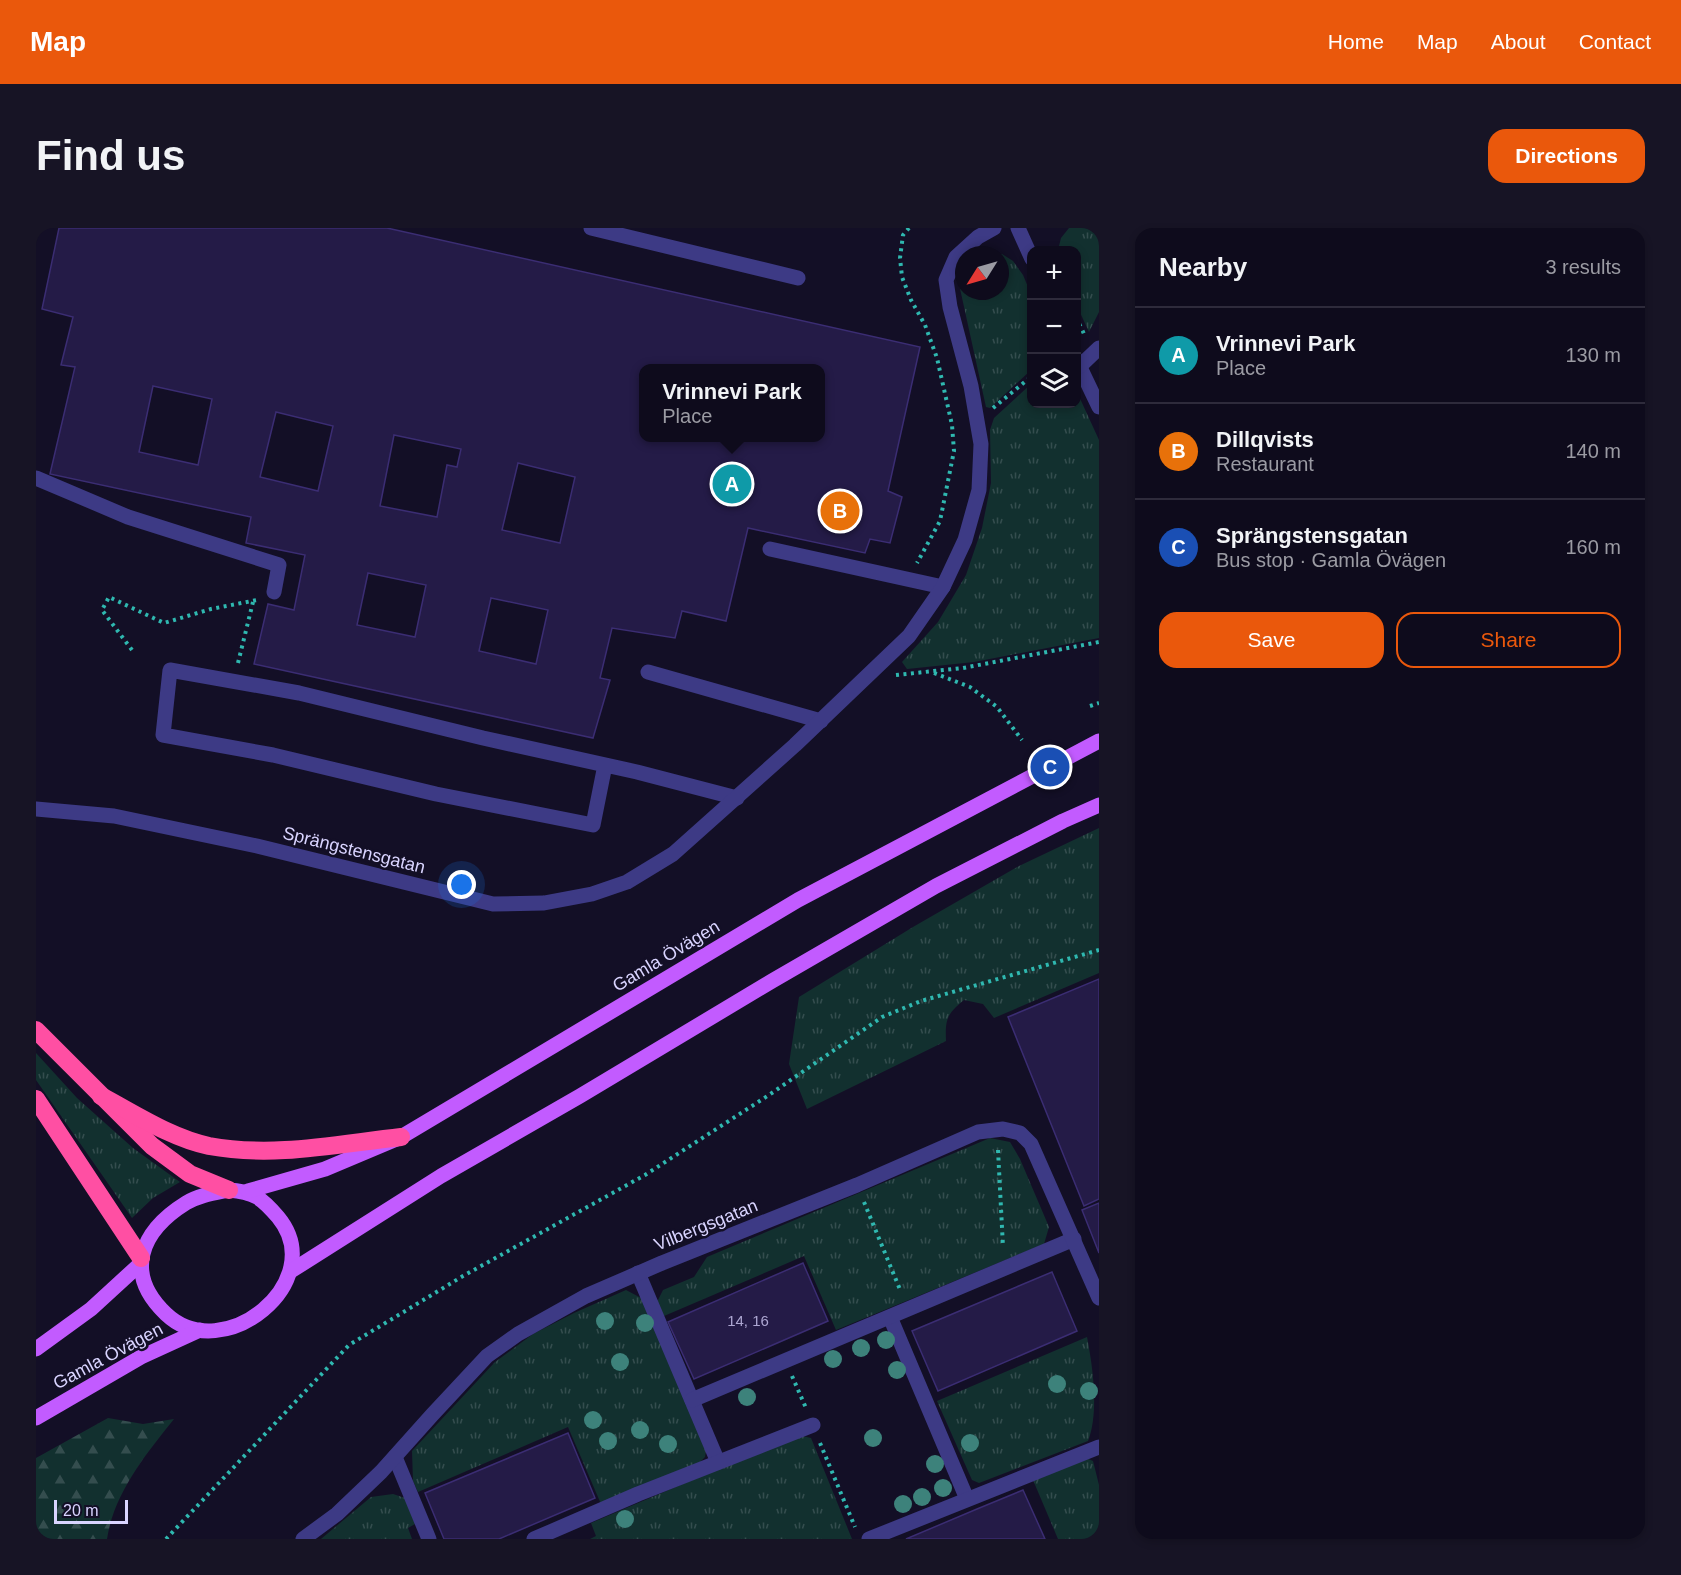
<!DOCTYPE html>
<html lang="en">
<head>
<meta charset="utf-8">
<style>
	body { margin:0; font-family:Arial,sans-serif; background:#171425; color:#f1f3f6 }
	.controls { position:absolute; right:18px; top:18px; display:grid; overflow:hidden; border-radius:12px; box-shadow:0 3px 9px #0003 }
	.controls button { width:54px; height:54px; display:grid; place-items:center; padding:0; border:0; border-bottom:2px solid #2e2b3b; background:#0e0b1c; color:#f1f3f6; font:30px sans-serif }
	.compass { position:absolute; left:919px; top:18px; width:54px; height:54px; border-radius:50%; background:#0e0b1c; box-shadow:0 3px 9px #0003; rotate:233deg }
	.scale { position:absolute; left:18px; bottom:15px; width:74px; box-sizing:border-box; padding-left:6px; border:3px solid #d9d4ff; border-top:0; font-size:16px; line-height:21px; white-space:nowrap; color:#d9d4ff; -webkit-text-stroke:4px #130f26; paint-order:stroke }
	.you { position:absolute; left:426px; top:657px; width:21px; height:21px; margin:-15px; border:4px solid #fff; border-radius:50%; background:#1a73e8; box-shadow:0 0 0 9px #1a73e833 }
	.badge { display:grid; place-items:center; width:39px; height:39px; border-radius:50%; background:#ea580c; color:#fff; font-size:20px; font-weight:700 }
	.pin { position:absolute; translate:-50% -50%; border:3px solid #fff; box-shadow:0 2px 6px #0006 }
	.popup { position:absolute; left:603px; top:136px; width:186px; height:78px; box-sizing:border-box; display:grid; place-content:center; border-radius:12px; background:#0e0b1c; filter:drop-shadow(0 2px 4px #0005); font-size:20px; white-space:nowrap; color:#9b9ba3 }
	.popup b { font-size:22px; color:#f1f3f6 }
	.popup::after { content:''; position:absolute; left:50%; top:100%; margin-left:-12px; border:12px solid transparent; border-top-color:#0e0b1c }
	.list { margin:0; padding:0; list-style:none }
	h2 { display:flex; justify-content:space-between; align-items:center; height:78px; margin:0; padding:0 24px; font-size:26px }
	h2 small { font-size:20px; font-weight:400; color:#9b9ba3 }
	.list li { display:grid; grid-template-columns:39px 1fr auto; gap:18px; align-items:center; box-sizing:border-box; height:96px; padding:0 24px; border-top:2px solid #2e2b3b }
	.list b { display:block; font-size:22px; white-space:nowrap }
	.list p { margin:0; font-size:20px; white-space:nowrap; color:#9b9ba3 }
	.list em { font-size:20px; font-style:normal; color:#9b9ba3 }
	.actions { display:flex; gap:12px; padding:18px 24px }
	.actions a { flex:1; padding:14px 0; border:2px solid #ea580c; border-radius:18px; text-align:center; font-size:21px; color:#ea580c }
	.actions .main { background:#ea580c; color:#fff }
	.icon { flex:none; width:33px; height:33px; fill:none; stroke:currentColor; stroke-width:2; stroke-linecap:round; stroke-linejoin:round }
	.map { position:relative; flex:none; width:1063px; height:1311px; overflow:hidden; border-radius:18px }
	header { display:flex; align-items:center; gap:36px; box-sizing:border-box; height:84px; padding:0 30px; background:#ea580c; color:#fff }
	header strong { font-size:28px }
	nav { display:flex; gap:33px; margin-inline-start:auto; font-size:21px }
	.intro { display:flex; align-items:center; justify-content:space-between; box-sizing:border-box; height:144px; padding:0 36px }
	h1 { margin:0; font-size:42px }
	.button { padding:15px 27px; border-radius:18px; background:#ea580c; color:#fff; font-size:21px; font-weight:700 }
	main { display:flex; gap:36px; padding:0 36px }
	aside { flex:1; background:#0e0b1c; border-radius:18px; box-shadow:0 3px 9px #0003 }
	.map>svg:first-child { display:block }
</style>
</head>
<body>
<header>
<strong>Map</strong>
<nav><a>Home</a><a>Map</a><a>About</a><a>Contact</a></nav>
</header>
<div class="intro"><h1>Find us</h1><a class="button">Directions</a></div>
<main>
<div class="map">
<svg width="1063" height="1311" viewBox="0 0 1063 1311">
	<defs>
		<pattern id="grass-tufts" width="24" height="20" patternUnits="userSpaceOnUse" patternTransform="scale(1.5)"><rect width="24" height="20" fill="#12302f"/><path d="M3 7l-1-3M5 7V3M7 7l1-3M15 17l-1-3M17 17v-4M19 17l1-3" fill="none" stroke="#344d4e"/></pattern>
		<pattern id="forest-firs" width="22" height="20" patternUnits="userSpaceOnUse" patternTransform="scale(1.5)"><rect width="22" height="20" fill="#12302f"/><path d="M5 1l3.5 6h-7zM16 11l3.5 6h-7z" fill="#344d4e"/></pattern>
	</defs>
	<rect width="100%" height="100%" fill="#130f26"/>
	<g fill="url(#grass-tufts)">
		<path d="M1033,0h30v84l-10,20 -12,-26 -1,-56h-18l3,-12z"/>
		<path d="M953,25l13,1 11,7 10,14 8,19v76l-41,38 -4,-1 -27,-123 5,-16v23h36v-36h-17z"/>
		<path d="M995,156l1,20h44l1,-12 22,48v198l-125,24 -67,7 -5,-7 36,-40 28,-47 16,-47 9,-45 -1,-53 4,-12z"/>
		<path d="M1063,600v145l-105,45 -11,-14 -19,-4c-17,14 -19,19 -18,41l-139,68 -18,-45 10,-67 114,-70 106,-61z"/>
		<path d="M0,825l41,45 56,50 47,34 -27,16 -21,20 -96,-138z"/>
		<path d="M954,910l20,4 10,17 29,68 -5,17 -208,86 -32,-74 -140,60 -7,-14 6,-12 31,-13 13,-20z"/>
		<path d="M590,1062l17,9 63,151 -1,7 -5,5 -99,42 -33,-77 -150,65 -5,-11 -1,-30 83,-89 38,-28 41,-21z"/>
		<path d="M1051,1109c6,31 12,76 1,104l-109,42 -7,-3 -35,-79z"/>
		<path d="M762,1207l13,3 41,101h-262l6,-3 -5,-13z"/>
		<path d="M1050,1230l7,3 6,24v54h-41l-25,-59z"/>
		<path d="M357,1266l12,4 10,26 -7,4 4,11h-91l50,-42z"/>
	</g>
	<path fill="url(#forest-firs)" d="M72,1190l35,6 31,-5c-28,35 -60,74 -67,120h-71v-81z"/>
	<g fill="#241b47" stroke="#3b2d73" stroke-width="1.5" fill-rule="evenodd">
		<path d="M23,0h328l533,119 -32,144 14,6 -12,46 -20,-4 -5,14 -117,-25 -22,93 -44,-10 -7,27 -63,-10 -12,50 10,2 -17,58 -339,-74 14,-60 26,6 11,-55 -59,-12 5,-26 -201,-43 25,-107 -14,-2 12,-48 -31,-8zM608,140h176v70h-176zM117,158l59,13 -14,66 -59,-13zM240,184l57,14 -15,65 -58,-14zM358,207l67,14 -4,18 -10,-2 -10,52 -57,-11zM482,235l57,14 -15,66 -58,-13zM332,345l58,12 -11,52 -58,-12zM455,370l57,12 -12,54 -57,-13z"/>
		<path d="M1063,751v220l-15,7 -76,-189z"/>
		<path d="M1063,975v50l-17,-43z"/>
		<path d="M767,1035l25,58 -134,58 -26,-57z"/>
		<path d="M1016,1044l25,59 -139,60 -26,-60z"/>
		<path d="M532,1205l27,65 -96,41h-55l-19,-46z"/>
		<path d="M987,1262l22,49h-139l71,-30z"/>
	</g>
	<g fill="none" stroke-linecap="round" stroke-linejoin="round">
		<g stroke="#2fb8b0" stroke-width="4" stroke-dasharray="3 4.5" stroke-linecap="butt">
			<path d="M873,0l-6,7 -3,23 2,19 9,23 14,25 12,33 15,67 2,26 -14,70 -23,42"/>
			<path d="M1040,89l9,19"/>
			<path d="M957,180l39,-32"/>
			<path d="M96,422l-30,-40 7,-13 55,26 47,-14 46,-9"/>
			<path d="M202,435l15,-61"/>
			<path d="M898,445l36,14 27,20 25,33"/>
			<path d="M860,447l67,-7 136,-26"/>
			<path d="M1054,478l9,-3"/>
			<path d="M962,922l5,97"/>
			<path d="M828,974l37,90"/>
			<path d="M756,1148l14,32"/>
			<path d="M784,1215l35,84"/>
			<path d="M130,1311l183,-194 114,-69 182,-101 124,-80 113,-78 39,-16 178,-51"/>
		</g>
		<g stroke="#3d3a85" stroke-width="15">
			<path d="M555,0l207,50"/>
			<path d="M982,0l14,31"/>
			<path d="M1040,131l23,48"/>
			<path d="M1044,138l19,-18"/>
			<path d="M0,250l92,39 151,48 -5,27"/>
			<path d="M734,321l173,38"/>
			<path d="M612,444l173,49"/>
			<path d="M569,537l-12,60 -157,-31 -163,-39 -110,-20 7,-65 129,23 184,45 154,34 100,26"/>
			<path d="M0,581l78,7 143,30 236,58 51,-1 48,-9 35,-12 46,-28 122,-109 114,-109 34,-49 22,-47 14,-50 2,-46 -10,-58 -21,-79 -4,-27 10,-23 22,-20 16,-9"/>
			<path d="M602,1045l80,189"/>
			<path d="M854,1089l77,182"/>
			<path d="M656,1172l382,-161"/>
			<path d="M359,1229l34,82"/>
			<path d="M267,1311l34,-25 44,-42 51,-57 55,-59 31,-22 68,-38 76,-33 195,-78 121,-53 25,-3 17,4 11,11 68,154"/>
			<path d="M498,1311l104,-45 175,-69"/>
			<path d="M833,1311l230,-92"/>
		</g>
		<g stroke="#c25bff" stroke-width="15">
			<path d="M193,962c25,2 33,8 49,27 53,64 -55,151 -112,97 -43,-41 -25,-83 20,-111 13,-8 28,-10 43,-13z"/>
			<path d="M212,963l77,-22 76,-32 397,-237 301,-159"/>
			<path d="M255,1043l150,-95 139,-80 192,-115 164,-95 127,-65 36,-16"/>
			<path d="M0,1121l55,-40 48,-44"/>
			<path d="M0,1190l105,-61 59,-27"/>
		</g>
		<g stroke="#ff4fa3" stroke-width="18">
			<path d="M0,802l116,116 38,28 39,16"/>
			<path d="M65,868c34,18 70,42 108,50 65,12 128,-2 192,-9"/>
			<path d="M0,871l105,159"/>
		</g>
	</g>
	<g fill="#3d827b">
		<circle cx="569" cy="1093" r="9"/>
		<circle cx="609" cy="1095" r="9"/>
		<circle cx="850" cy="1112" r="9"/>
		<circle cx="825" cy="1120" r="9"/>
		<circle cx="797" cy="1131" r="9"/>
		<circle cx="584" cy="1134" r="9"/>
		<circle cx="861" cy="1142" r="9"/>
		<circle cx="1021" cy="1156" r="9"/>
		<circle cx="1053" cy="1163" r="9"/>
		<circle cx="711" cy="1169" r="9"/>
		<circle cx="557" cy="1192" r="9"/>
		<circle cx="604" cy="1202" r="9"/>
		<circle cx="837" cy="1210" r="9"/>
		<circle cx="572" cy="1213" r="9"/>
		<circle cx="934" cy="1215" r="9"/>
		<circle cx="632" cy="1216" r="9"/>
		<circle cx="899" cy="1236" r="9"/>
		<circle cx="907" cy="1260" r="9"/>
		<circle cx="886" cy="1269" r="9"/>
		<circle cx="867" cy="1276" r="9"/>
		<circle cx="589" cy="1291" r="9"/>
	</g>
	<g text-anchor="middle" stroke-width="5" stroke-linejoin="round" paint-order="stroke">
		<g font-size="15" fill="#aca6d1">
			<text x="712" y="1098">14, 16</text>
		</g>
		<g font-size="18" fill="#d9d4ff" stroke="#130f26">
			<text transform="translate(318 622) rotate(14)" y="6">Sprängstensgatan</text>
			<text transform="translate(630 728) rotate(-31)" y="6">Gamla Övägen</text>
			<text transform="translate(670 997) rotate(-22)" y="6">Vilbergsgatan</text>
			<text transform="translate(72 1128) rotate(-28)" y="6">Gamla Övägen</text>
		</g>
	</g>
</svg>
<div class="controls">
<button>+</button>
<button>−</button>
<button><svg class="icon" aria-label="layers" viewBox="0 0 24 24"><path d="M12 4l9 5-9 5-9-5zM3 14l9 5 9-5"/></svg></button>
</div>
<svg class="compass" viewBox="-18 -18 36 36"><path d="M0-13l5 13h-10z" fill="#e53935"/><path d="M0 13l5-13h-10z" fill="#9b9ba3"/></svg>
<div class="scale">20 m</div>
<div class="you"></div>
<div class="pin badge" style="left:696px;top:256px;background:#0f9aa8">A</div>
<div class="popup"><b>Vrinnevi Park</b>Place</div>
<div class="pin badge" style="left:804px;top:283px;background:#e8710a">B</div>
<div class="pin badge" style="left:1014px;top:539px;background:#1a4fb4">C</div>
</div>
<aside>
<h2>Nearby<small>3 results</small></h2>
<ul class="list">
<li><span class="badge" style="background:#0f9aa8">A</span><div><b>Vrinnevi Park</b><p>Place</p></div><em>130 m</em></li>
<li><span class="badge" style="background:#e8710a">B</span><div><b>Dillqvists</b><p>Restaurant</p></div><em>140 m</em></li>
<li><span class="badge" style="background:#1a4fb4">C</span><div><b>Sprängstensgatan</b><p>Bus stop · Gamla Övägen</p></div><em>160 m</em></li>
</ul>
<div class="actions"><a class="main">Save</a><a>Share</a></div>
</aside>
</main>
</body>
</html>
